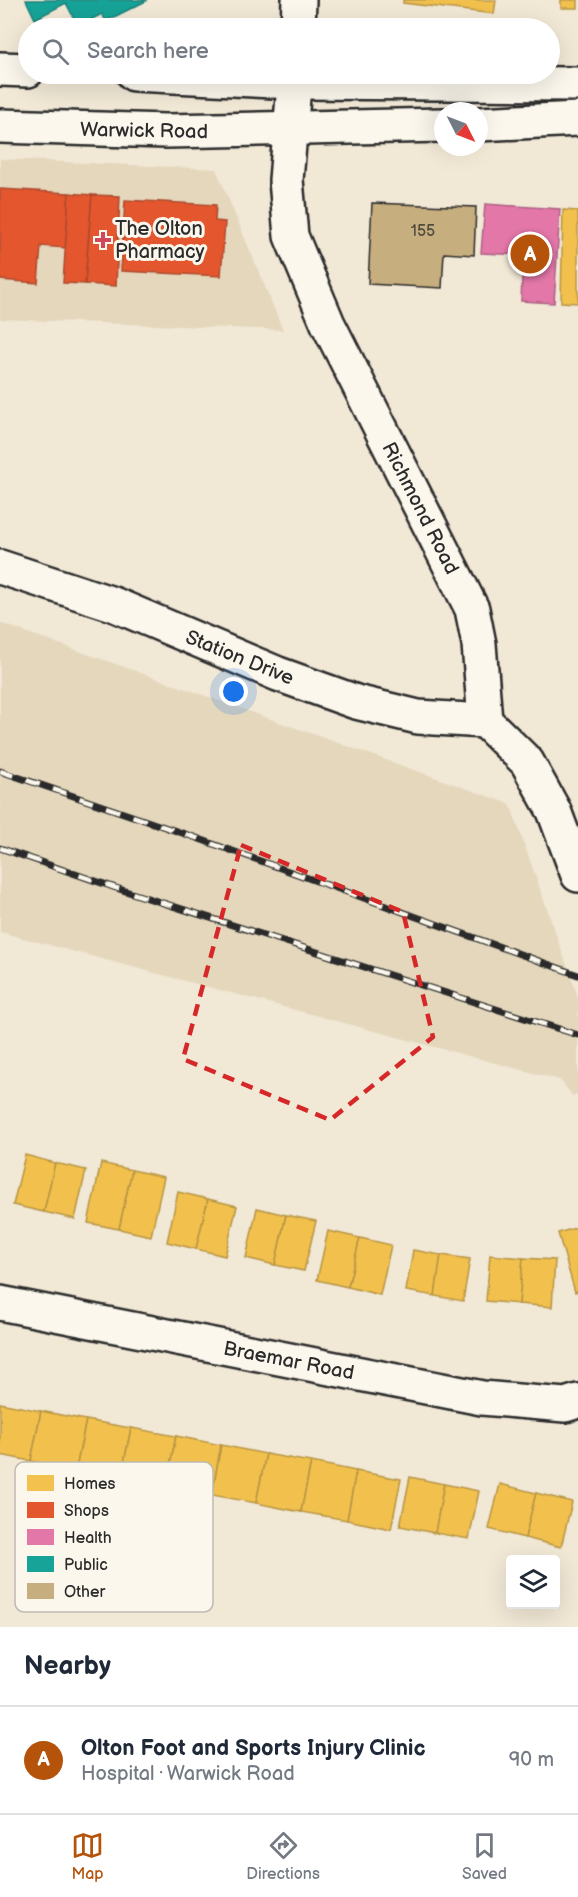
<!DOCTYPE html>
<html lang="en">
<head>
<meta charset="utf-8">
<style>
	body { margin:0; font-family:"Balsamiq Sans",sans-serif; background:#f6f6f7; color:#1f2937 }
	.controls { position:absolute; right:18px; bottom:18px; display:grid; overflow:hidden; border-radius:6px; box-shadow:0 6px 24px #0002 }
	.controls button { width:54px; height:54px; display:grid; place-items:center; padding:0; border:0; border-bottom:2px solid #e0e1e3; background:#fff; color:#1f2937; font:30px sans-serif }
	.compass { position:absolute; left:434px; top:102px; width:54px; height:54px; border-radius:50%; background:#fff; box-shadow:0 6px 24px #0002; rotate:132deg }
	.you { position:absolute; left:234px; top:692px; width:21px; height:21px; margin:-15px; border:4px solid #fff; border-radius:50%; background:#1a73e8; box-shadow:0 0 0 9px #1a73e833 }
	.badge { display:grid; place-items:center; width:39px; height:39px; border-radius:50%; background:#b45309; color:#fff; font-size:20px; font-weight:700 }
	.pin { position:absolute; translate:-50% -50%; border:3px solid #fff; box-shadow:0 2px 6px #0006 }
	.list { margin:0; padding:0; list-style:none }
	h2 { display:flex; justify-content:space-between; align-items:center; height:78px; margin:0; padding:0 24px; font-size:26px }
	h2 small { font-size:20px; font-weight:400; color:#747a83 }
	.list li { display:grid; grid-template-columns:39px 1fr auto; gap:18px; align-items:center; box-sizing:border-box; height:108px; padding:0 24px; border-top:2px solid #e0e1e3 }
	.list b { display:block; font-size:22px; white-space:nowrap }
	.list p { margin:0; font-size:20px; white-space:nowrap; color:#747a83 }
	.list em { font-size:20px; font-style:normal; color:#747a83 }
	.icon { flex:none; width:33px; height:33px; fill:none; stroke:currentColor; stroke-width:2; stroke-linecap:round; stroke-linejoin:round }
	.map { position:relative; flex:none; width:578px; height:1627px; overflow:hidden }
	.search { position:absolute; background:#fff; box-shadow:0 6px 24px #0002; left:18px; right:18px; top:18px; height:66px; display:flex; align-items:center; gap:15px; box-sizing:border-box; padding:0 21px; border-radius:33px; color:#747a83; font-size:22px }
	.sheet { height:186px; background:#fff }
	nav { display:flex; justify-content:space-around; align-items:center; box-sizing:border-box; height:84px; border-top:2px solid #e0e1e3; background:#fff; font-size:16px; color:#747a83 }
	nav a { display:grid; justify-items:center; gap:3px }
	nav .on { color:#b45309 }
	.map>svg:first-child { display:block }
</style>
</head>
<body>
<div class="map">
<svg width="578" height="1627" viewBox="0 0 578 1627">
	<rect width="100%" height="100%" fill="#f1e8d6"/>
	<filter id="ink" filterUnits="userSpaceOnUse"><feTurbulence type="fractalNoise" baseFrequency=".0167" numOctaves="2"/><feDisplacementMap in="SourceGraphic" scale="12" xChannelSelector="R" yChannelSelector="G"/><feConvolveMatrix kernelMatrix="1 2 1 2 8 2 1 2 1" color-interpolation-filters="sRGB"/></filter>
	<g filter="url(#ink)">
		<g fill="#e4d7bc">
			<path d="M0,159l216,10 67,161 -283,-11z"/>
			<path d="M0,623l510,181 68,193v96l-5,3 -13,-16 -560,-148z"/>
		</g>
		<g fill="#f2c14e" stroke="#b69444" stroke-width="1.5">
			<path d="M403,0h93l-2,14 -91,-11z"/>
			<rect x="561" y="0" width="17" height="8"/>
			<path d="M563,210l15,1v92l-17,-1z"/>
			<path d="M25,1155l30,8 -11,49 -31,-7z"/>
			<path d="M55,1163l31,7 -11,49 -31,-7z"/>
			<path d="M101,1163l31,7 -13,59 -31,-6z"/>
			<path d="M132,1170l32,7 -13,59 -32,-7z"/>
			<path d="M178,1192l30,7 -12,50 -29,-7z"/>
			<path d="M208,1199l29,7 -12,50 -29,-7z"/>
			<path d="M257,1208l29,7 -11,50 -29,-7z"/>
			<path d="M286,1215l30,6 -12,50 -29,-6z"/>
			<path d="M578,1227v64l-3,1 -17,-59z"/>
			<path d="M328,1231l32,7 -12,49 -31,-7z"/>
			<path d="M360,1238l31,7 -11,50 -32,-8z"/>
			<path d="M413,1250l28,5 -6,41 -29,-5z"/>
			<path d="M441,1255l29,4 -7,42 -28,-5z"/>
			<path d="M490,1255l33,3 -4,46 -33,-3z"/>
			<path d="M523,1258l32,2 -3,47 -33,-3z"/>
			<path d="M0,1403l41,8 -10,50 -31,-6z"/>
			<path d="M41,1411l45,9 -10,49 -45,-8z"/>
			<path d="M86,1420l45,8 -10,50 -45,-9z"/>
			<path d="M131,1428l45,8 -10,50 -45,-8z"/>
			<path d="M176,1436l45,9 -9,50 -46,-9z"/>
			<path d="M221,1445l45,9 -10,49 -44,-8z"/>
			<path d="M266,1454l45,8 -10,50 -45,-9z"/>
			<path d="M311,1462l45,9 -9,49 -46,-8z"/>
			<path d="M356,1471l45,8 -10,50 -44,-9z"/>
			<path d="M410,1477l34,7 -9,49 -35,-7z"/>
			<path d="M444,1484l35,7 -10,48 -34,-6z"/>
			<path d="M500,1484l36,9 -11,45 -36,-9z"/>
			<path d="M536,1493l36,9 -11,45 -36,-9z"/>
		</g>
		<g fill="#e4572e" stroke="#ac4a2d" stroke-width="1.5">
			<path d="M0,189l69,4 -3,55 -25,-2 -3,37 -38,-3z"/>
			<path d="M69,193l23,2 -7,89 -22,-1z"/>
			<path d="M92,195l28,1 -4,90 -31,-2z"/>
			<path d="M125,200l91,5 -1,16 10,1 -4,54 -100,-5z"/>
		</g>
		<path fill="#e377a8" stroke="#ac6082" stroke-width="1.5" d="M485,204l75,5 -6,94 -33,-2 2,-46 -42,-2z"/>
		<path fill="#17a398" stroke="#1d7f77" stroke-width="1.5" d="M26,0h120v1l-40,20 -4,-7 -24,12 -12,-23 -31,16z"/>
		<path fill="#c7ae7e" stroke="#2b2b2b" stroke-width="1.5" d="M372,203l104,4 -2,48 -30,-2 -2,35 -74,-4z"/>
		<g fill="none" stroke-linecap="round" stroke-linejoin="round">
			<defs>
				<g id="street">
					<path d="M0,567l113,37 165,70 78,28 62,15 67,4"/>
					<path d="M0,1303l482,95 83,7 13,-4"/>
				</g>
				<g id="secondary">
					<path d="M298,28l1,-28"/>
					<path d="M295,74l-9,106 5,56 37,88 144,285 7,35 6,77 42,41 27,49 24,64"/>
				</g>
				<g id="highway">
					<path d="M0,69l28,1"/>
					<path d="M134,74l160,8 284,2"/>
					<path d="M479,124l99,-5"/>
					<path d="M0,126l166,5 277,-6"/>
				</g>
			</defs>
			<use href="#street" stroke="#2b2b2b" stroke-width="38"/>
			<use href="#secondary" stroke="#2b2b2b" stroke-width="38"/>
			<use href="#highway" stroke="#2b2b2b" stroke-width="38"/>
			<use href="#street" stroke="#fbf7ec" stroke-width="33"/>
			<use href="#secondary" stroke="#fbf7ec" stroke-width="33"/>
			<use href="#highway" stroke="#fbf7ec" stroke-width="33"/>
			<defs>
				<g id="rail">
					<path d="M0,771l191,65 387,139"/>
					<path d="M0,848l116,40 462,147"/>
				</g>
			</defs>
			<use href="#rail" stroke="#2b2b2b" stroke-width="7"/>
			<use href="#rail" stroke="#fbf7ec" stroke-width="4.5" stroke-dasharray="14" stroke-linecap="butt"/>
		</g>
	</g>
	<path fill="none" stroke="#d62828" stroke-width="4.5" stroke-dasharray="12 8" stroke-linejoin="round" d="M241,845l162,67 30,125 -103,83 -147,-61z"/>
	<path fill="#d1495b" stroke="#fbf7ec" stroke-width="2" d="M100 231h6v6h6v6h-6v6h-6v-6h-6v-6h6z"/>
	<g text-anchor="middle" stroke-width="6" stroke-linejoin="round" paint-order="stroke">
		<g font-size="16" fill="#524c40">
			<text x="423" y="236">155</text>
		</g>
		<g font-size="20" fill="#2b2b2b" stroke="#fbf7ec">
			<text transform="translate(144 130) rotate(1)" y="7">Warwick Road</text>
			<text transform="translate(421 508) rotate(63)" y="7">Richmond Road</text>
			<text transform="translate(240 657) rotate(22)" y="7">Station Drive</text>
			<text transform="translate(289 1360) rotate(11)" y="7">Braemar Road</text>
		</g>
		<g font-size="20" fill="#2b2b2b" stroke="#fbf7ec" text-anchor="start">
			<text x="115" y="235">The Olton<tspan x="115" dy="23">Pharmacy</tspan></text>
		</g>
	</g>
	<rect x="15" y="1462" width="198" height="150" rx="9" fill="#fbf7ec" stroke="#bdbab2" stroke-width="1.5"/>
	<rect x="27" y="1475" width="27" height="16" fill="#f2c14e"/>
	<rect x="27" y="1502" width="27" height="16" fill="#e4572e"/>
	<rect x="27" y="1529" width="27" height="16" fill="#e377a8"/>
	<rect x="27" y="1556" width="27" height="16" fill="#17a398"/>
	<rect x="27" y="1583" width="27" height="16" fill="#c7ae7e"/>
	<g font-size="16" fill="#2b2b2b">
		<text x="64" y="1489">Homes</text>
		<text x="64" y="1516">Shops</text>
		<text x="64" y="1543">Health</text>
		<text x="64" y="1570">Public</text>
		<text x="64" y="1597">Other</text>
	</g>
</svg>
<div class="controls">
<button><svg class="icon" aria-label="layers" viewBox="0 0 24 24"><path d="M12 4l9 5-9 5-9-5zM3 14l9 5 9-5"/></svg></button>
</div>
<svg class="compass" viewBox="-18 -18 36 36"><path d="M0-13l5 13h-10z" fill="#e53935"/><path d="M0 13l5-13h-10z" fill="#747a83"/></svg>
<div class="you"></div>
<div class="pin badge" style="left:530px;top:254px">A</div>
<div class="search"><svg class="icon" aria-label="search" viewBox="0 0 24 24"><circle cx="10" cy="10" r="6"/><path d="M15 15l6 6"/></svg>Search here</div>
</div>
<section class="sheet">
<h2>Nearby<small></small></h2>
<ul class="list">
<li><span class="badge">A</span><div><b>Olton Foot and Sports Injury Clinic</b><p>Hospital · Warwick Road</p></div><em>90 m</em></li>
</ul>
</section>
<nav>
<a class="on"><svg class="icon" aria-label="map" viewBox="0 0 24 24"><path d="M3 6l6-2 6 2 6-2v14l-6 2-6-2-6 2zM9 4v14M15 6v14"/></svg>Map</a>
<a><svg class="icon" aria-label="directions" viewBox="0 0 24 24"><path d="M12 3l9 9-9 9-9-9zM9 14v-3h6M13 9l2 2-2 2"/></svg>Directions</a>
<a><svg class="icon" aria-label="saved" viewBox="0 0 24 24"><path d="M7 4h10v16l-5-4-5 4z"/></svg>Saved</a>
</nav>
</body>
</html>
